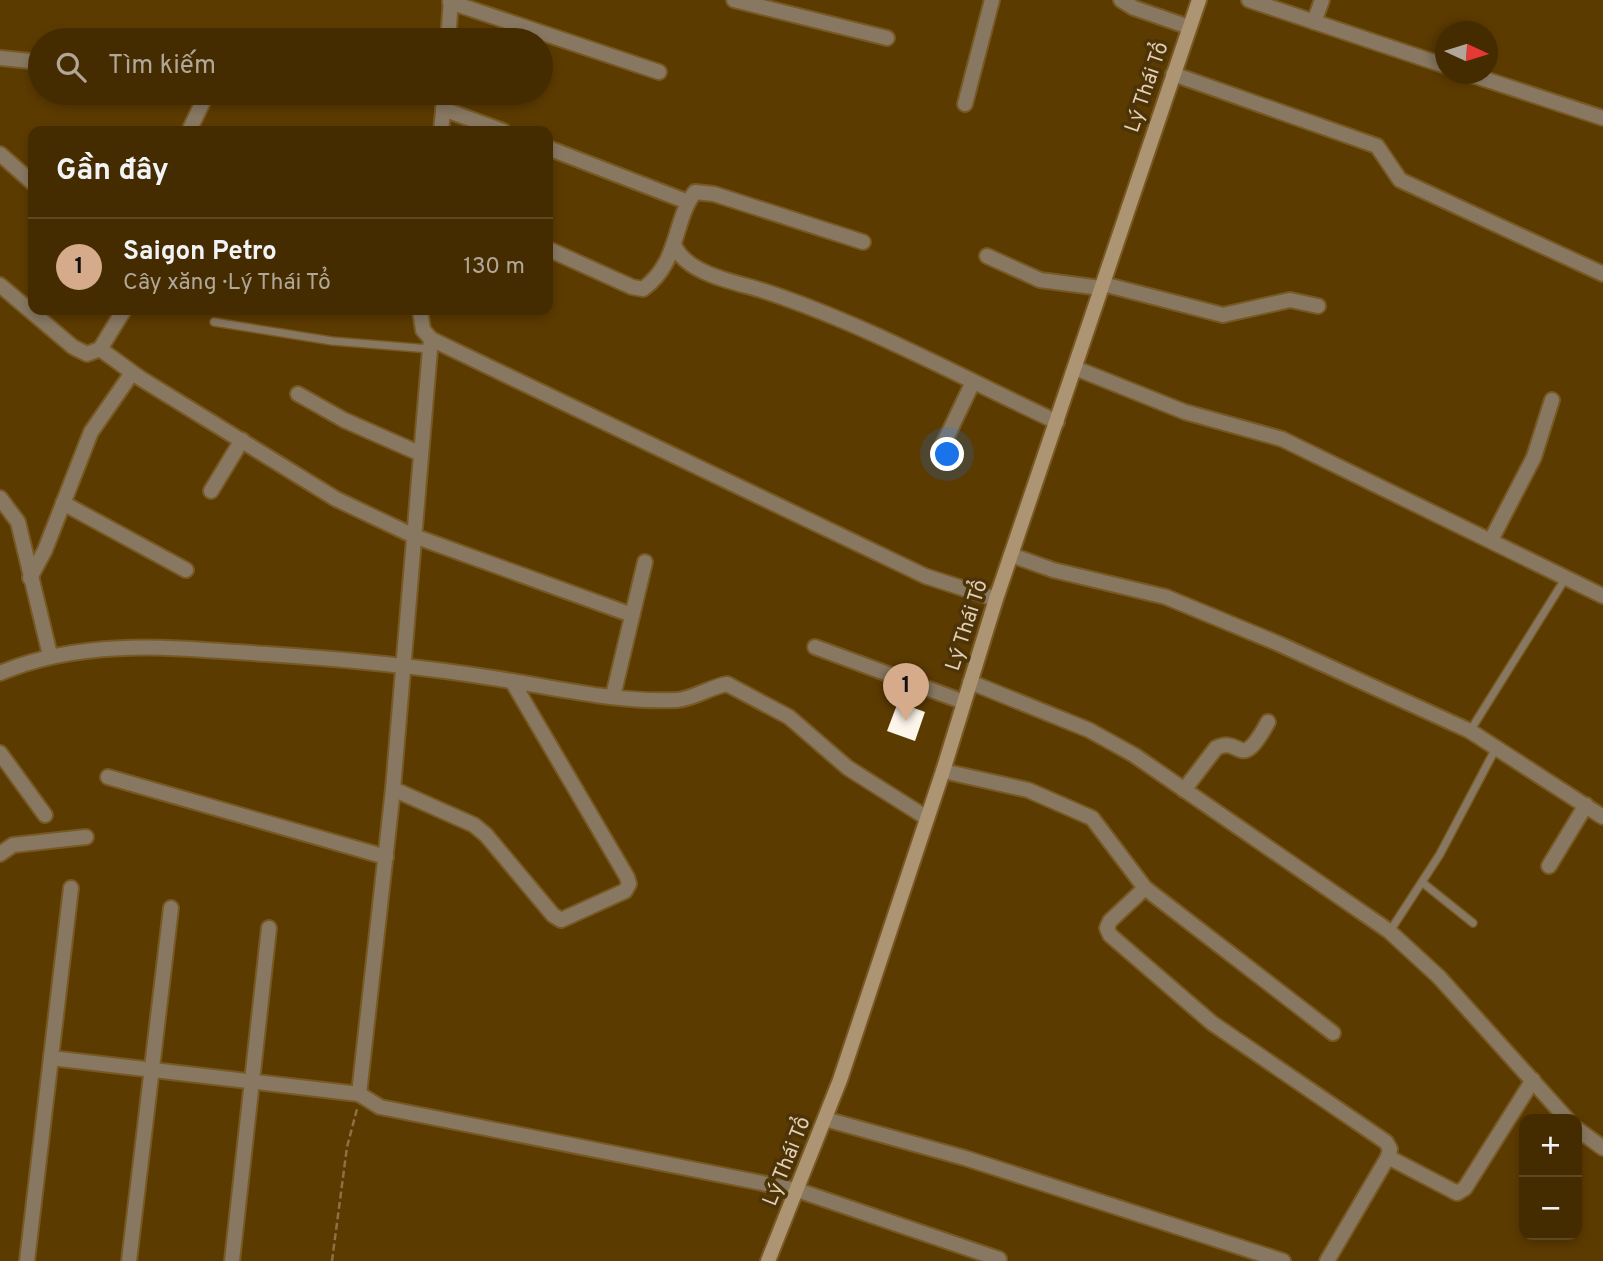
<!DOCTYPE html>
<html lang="vi">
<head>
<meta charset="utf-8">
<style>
	body { margin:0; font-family:Overpass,sans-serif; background:#4f380f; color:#f1f3f6 }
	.controls { position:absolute; right:21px; bottom:21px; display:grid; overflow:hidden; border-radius:14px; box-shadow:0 4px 10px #0003 }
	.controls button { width:63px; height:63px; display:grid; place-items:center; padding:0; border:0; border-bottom:2px solid #5d4822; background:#452c00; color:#f1f3f6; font:35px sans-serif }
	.compass { position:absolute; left:1435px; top:21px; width:63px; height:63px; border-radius:50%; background:#452c00; box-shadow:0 4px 10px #0003; rotate:94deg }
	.you { position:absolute; left:948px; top:455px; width:24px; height:24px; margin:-18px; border:5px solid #fff; border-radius:50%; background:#1a73e8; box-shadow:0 0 0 10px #1a73e833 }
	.badge { display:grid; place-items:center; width:46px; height:46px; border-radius:50%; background:#d6ab8b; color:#111; font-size:23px; font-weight:700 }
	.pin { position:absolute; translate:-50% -58px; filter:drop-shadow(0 2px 4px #0008) }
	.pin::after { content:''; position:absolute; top:37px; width:24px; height:21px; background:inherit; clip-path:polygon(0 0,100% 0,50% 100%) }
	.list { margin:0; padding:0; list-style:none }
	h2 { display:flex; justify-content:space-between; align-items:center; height:91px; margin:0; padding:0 28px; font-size:30px }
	h2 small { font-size:23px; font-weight:400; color:#b0a799 }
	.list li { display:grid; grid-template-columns:46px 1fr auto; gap:21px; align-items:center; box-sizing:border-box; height:98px; padding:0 28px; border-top:2px solid #5d4822 }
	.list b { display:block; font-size:26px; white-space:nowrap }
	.list p { margin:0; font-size:23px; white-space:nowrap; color:#b0a799 }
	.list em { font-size:23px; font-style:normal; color:#b0a799 }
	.icon { flex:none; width:38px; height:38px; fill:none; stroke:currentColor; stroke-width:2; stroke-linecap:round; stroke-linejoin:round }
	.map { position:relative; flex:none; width:1603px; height:1261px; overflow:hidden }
	.search { position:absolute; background:#452c00; box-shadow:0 4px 10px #0003; left:28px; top:28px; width:525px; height:77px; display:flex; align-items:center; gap:18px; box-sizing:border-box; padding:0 24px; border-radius:38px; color:#b0a799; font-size:26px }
	.panel { position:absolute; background:#452c00; box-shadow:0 4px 10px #0003; left:28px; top:126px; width:525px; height:189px; border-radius:14px }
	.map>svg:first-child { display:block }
</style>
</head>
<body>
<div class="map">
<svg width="1603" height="1261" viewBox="0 0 1603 1261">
	<rect width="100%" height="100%" fill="#5c3b00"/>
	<path fill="#fef6eb" d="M898,702l27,10 -10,29 -28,-10z"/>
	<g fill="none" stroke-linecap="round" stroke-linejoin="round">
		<defs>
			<g id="lane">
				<path d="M214,322l118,19 98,8"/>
				<path d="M1470,731l95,-152"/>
				<path d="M1423,883l50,40"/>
				<path d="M1390,931l50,-77 56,-106"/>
			</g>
			<g id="street">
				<path d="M734,0l153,38"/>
				<path d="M1121,0l13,8 55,19"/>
				<path d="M1249,0l197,66"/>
				<path d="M450,2l209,70"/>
				<path d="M1314,22l8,-22"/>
				<path d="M448,40l3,-40"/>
				<path d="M0,58l40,4"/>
				<path d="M1173,74l204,72 23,34 203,94"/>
				<path d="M1469,74l134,44"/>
				<path d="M965,104l27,-104"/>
				<path d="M443,109l60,22"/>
				<path d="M189,131l18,-38"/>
				<path d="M441,131l4,-38"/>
				<path d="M548,148l140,54"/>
				<path d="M0,154l33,29"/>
				<path d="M675,247c14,28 61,35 89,44 101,33 197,86 293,131"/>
				<path d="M548,249l84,38 11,2c37,-27 30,-69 52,-97l19,2 149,48"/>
				<path d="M987,256l53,24 61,8"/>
				<path d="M1103,284l120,31 67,-15 28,6"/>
				<path d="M0,285l73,62 14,7 13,-5 24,-39"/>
				<path d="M420,310l3,20 8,9 -1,10 -37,440 -34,305 21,13 417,83 202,69"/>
				<path d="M431,339l494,237 71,23"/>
				<path d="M100,349l40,29 196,121 78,37 218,79"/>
				<path d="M1075,368l110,44 97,27 321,157"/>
				<path d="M298,394l46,26 77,34"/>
				<path d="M940,451l33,-69"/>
				<path d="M211,491l31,-51"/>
				<path d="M0,498l18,24 32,133"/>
				<path d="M63,503l123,67"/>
				<path d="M1491,540l43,-83 18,-57"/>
				<path d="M1011,555l42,15 113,27 111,46 193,88 133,86"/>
				<path d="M30,578l15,-28 46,-118 41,-59"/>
				<path d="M815,647l149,55"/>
				<path d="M0,673c85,-36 177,-25 266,-19 77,5 151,12 227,24 60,9 123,25 184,22 16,-1 33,-13 50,-16l62,33 59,51 79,50"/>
				<path d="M970,682l119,48 45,25 255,176 50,46 128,142"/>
				<path d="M613,696l32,-134"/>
				<path d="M0,753l45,62"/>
				<path d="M943,771l85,19 64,28 53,70 188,145"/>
				<path d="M108,777l278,80"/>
				<path d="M393,789l81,36 12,10 67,80 8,5 64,-29 4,-7 -2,-7 -115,-196"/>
				<path d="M1184,790l32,-42c26,-13 23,27 52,-26"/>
				<path d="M0,854l13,-9 73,-8"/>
				<path d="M1549,866l37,-61"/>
				<path d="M1145,888l-35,33 -3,7 3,7 102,88 174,119 4,7 -2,8 -61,104"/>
				<path d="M51,1058l308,36"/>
				<path d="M825,1119l140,39 318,103"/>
				<path d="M1577,1129l26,19"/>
				<path d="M1388,1157l69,36 8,-5 68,-108"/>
				<path d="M27,1261l44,-373"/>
				<path d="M129,1261l42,-353"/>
				<path d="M232,1261l37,-333"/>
			</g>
			<path id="secondary" d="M768,1261l72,-181 103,-309 53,-172 203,-599"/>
		</defs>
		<use href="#lane" stroke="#775924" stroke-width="10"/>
		<use href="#street" stroke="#775924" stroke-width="18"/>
		<use href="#secondary" stroke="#775924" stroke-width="18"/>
		<path stroke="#8d7143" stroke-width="2.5" stroke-dasharray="7 3.5" stroke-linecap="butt" d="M332,1261l15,-114 10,-38"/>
		<use href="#lane" stroke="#887862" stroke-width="7"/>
		<use href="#street" stroke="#887862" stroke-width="14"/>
		<use href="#secondary" stroke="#ad9472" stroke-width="14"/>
	</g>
	<g text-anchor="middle" stroke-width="7" stroke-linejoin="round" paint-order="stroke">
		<g font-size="21" fill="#e2cfb5" stroke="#4c3308">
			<text transform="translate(1146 87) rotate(-71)" y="7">Lý Thái Tổ</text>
			<text transform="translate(966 625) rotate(-72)" y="7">Lý Thái Tổ</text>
			<text transform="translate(786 1161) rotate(-68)" y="7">Lý Thái Tổ</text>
		</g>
	</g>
</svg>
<div class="controls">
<button>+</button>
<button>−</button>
</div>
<svg class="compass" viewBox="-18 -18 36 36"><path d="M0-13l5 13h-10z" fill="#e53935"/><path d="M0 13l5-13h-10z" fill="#b0a799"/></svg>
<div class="you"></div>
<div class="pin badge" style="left:906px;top:721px">1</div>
<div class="search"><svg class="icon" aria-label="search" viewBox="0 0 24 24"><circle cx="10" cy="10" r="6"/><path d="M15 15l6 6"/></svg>Tìm kiếm</div>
<section class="panel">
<h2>Gần đây<small></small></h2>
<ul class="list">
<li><span class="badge">1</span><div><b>Saigon Petro</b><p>Cây xăng · Lý Thái Tổ</p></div><em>130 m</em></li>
</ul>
</section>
</div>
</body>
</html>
